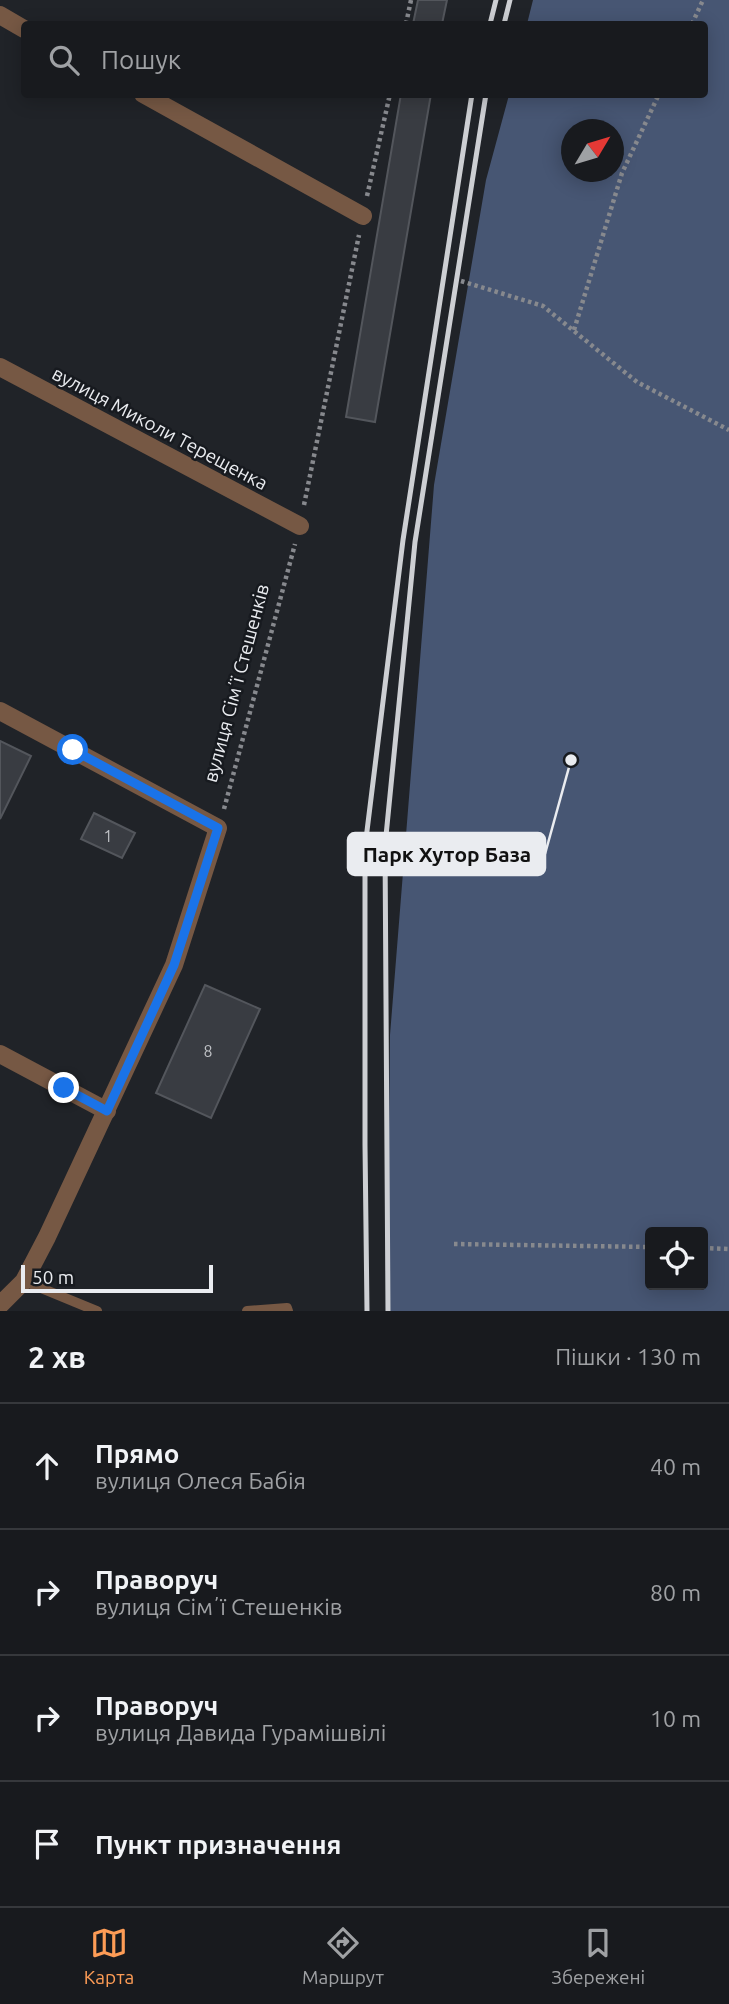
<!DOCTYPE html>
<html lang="uk">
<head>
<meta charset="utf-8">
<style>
	body { margin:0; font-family:Ubuntu,sans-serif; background:#25272b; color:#f1f3f6 }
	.controls { position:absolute; right:21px; bottom:21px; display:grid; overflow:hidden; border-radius:7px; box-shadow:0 4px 18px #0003 }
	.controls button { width:63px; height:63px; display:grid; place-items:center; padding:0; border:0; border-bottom:2px solid #36383c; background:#181a1e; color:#f1f3f6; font:35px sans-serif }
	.compass { position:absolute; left:561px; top:119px; width:63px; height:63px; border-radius:50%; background:#181a1e; box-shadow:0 4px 18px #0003; rotate:52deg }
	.scale { position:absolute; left:21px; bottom:18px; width:192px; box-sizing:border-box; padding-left:7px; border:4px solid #eaecf0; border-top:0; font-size:19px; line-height:24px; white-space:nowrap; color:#eaecf0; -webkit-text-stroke:5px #171a1f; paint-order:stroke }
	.stop { position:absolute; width:21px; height:21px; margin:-16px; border:5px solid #1a73e8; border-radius:50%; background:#fff }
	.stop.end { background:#1a73e8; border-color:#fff; box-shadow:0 2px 7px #0008 }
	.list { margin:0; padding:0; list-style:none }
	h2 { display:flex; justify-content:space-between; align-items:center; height:91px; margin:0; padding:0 28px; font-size:30px }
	h2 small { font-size:23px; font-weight:400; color:#9fa1a4 }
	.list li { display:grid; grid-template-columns:46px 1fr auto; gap:21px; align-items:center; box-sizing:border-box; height:126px; padding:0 28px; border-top:2px solid #36383c }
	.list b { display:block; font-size:26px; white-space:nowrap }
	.list p { margin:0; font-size:23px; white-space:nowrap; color:#9fa1a4 }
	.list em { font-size:23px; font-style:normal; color:#9fa1a4 }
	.icon { flex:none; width:38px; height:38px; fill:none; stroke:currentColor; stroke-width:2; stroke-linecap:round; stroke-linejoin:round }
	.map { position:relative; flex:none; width:729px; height:1311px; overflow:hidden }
	.search { position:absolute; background:#181a1e; box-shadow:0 4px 18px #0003; left:21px; right:21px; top:21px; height:77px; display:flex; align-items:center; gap:18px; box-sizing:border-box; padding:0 24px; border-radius:7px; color:#9fa1a4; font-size:26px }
	.sheet { height:595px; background:#181a1e }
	nav { display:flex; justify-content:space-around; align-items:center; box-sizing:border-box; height:98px; border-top:2px solid #36383c; background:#181a1e; font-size:19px; color:#9fa1a4 }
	nav a { display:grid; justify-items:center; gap:4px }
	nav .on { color:#fd9c56 }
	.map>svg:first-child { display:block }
</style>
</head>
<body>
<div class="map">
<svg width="729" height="1311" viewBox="0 0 729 1311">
	<rect width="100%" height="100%" fill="#202328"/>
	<path fill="#475673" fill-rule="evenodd" d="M533,0h196v1311h-342l3,-276 44,-550 52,-305 23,-85 195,-1v-70h-177zM572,130h42v42h-42zM650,1232h53v53h-53z"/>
	<g fill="#393c42" stroke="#53565c" stroke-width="2">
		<path d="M418,0h29l-5,24h-29z"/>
		<path d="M401,94h30l-56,328 -29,-5z"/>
		<path d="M0,741l31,15 -31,63z"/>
		<path d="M94,813l41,20 -13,25 -41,-19z"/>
		<path d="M205,985l55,24 -49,109 -55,-25z"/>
	</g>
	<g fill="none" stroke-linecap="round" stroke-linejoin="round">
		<g stroke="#87898e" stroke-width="4.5" stroke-dasharray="3.5 3.5" stroke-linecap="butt">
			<path d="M406,24l5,-24"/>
			<path d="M692,24l11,-24"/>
			<path d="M367,196l23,-102"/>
			<path d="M461,281l82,25 94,76 92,48"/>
			<path d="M574,330l48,-157 37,-79"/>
			<path d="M304,505l55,-270"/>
			<path d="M224,809l71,-265"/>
			<path d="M454,1244l196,3"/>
			<path d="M703,1248l26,1"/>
		</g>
		<g stroke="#765844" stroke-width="10">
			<path d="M24,1281l73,30"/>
			<path d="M247,1311l40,-3 1,3"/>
		</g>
		<g stroke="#765844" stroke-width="18">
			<path d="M0,15l24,14"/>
			<path d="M143,94l220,122"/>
			<path d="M0,367l300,159"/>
			<path d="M0,711l218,117 -44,137 -127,272 -23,44 -24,24"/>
			<path d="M0,1054l107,57"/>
		</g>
		<g stroke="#cdcfd3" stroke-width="5">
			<path d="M490,24l6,-24"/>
			<path d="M504,24l6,-24"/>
			<path d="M367,1311l-2,-166v-298l38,-307 69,-446"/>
			<path d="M388,1311l-3,-465 30,-304 71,-448"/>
		</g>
	</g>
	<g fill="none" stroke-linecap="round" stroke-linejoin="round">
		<path stroke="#1a73e8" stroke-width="9" d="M64,1088l43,23 67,-146 44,-137 -145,-78"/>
	</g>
	<g text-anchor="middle" stroke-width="5" stroke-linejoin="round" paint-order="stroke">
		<g font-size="16" fill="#bec0c4">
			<text x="108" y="842">1</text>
			<text x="208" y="1057">8</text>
		</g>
		<g font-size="19" fill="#eaecf0" stroke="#171a1f">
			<text transform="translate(160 428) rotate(28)" y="7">вулиця Миколи Терещенка</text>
			<text transform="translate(236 683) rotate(-75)" y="7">вулиця Сімʼї Стешенків</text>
		</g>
	</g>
	<path fill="none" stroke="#eaecf0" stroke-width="2.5" d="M571 760L545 854"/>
	<circle fill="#eaecf0" stroke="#171a1f" stroke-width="2.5" cx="571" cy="760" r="7"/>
	<rect fill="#eaecf0" stroke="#eaecf0" stroke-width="2.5" x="348" y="833" width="197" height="42" rx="7"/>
	<g font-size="21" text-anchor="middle" font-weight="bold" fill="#111">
		<text x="447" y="862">Парк Хутор База</text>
	</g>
</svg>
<div class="controls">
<button><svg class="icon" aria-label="locate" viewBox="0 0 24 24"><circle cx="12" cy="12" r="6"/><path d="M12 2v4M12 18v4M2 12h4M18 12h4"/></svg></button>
</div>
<svg class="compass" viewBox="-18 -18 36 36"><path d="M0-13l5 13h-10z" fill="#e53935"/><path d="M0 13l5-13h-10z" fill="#9fa1a4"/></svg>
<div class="scale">50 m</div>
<div class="stop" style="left:73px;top:750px"></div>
<div class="stop end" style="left:64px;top:1088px"></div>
<div class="search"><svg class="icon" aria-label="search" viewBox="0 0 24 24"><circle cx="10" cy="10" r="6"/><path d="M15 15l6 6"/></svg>Пошук</div>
</div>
<section class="sheet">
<h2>2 хв<small>Пішки · 130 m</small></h2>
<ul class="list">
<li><svg class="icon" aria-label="ahead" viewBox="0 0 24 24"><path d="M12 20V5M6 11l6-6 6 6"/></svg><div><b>Прямо</b><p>вулиця Олеся Бабія</p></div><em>40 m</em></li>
<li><svg class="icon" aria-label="right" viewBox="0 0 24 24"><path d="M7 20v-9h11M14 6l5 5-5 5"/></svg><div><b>Праворуч</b><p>вулиця Сімʼї Стешенків</p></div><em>80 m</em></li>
<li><svg class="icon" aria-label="right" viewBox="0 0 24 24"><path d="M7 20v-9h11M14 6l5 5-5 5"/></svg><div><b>Праворуч</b><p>вулиця Давида Гурамішвілі</p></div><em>10 m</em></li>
<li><svg class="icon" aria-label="arrive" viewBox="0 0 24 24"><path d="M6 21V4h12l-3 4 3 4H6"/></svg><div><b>Пункт призначення</b></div></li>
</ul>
</section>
<nav>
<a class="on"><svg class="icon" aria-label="map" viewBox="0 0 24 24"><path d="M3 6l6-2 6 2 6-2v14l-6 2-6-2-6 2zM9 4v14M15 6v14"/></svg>Карта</a>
<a><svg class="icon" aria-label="directions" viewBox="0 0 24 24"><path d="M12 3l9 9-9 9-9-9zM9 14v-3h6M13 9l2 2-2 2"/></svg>Маршрут</a>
<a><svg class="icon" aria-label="saved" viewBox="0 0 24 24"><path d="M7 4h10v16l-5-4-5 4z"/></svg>Збережені</a>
</nav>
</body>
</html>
